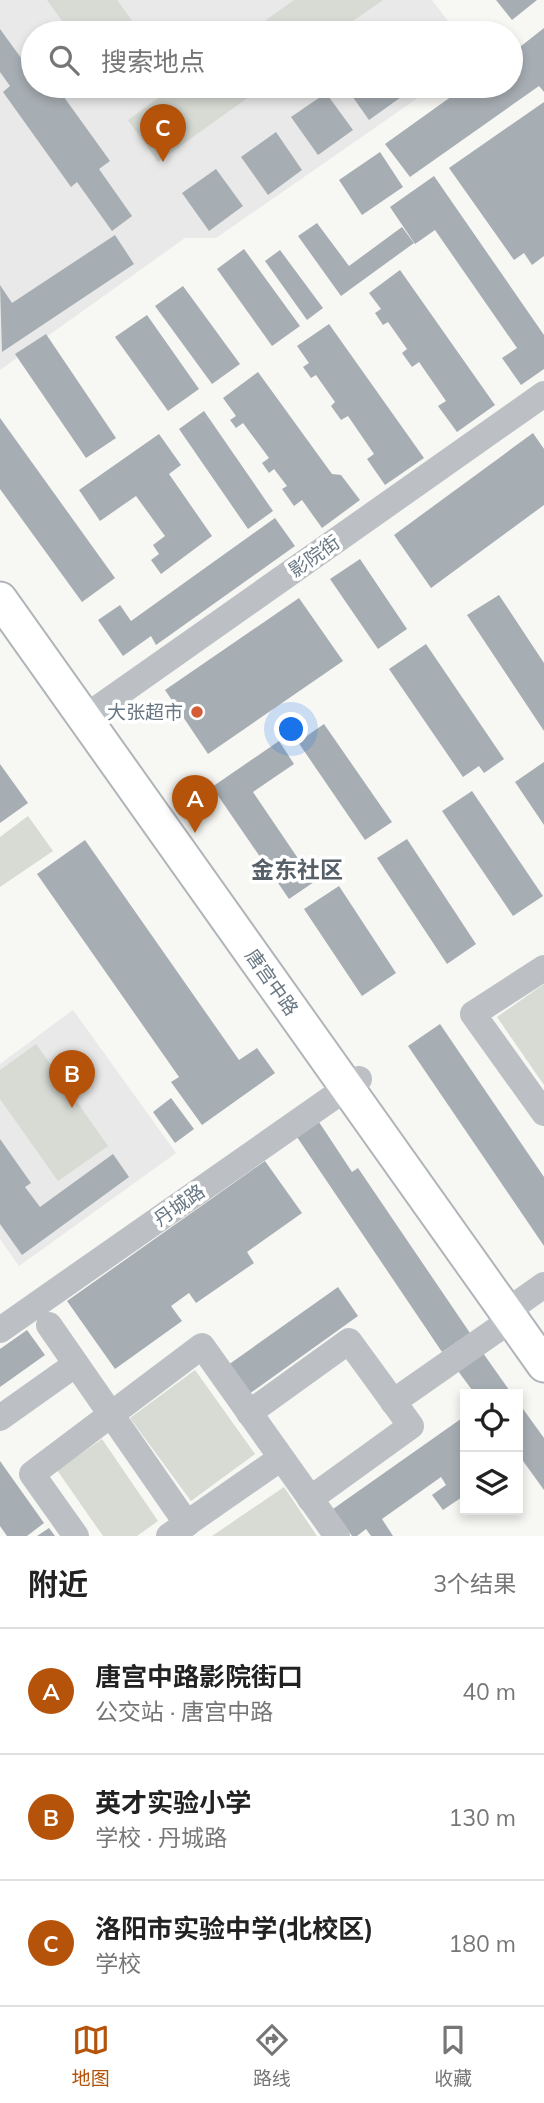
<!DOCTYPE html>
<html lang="zh">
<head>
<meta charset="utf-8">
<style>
	body { margin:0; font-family:Mulish,"Noto Sans SC",sans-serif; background:#f2f2f2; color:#222 }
	.controls { position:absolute; right:21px; bottom:21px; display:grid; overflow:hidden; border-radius:0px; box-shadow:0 4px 10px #0003 }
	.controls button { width:63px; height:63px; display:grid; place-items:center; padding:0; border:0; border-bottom:2px solid #e0e0e0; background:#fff; color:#222; font:35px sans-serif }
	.you { position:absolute; left:292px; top:730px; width:24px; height:24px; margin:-18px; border:5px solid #fff; border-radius:50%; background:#1a73e8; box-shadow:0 0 0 10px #1a73e833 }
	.badge { display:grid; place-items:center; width:46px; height:46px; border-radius:50%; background:#b45309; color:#fff; font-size:23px; font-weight:700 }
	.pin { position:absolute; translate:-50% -58px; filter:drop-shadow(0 2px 4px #0008) }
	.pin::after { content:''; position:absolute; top:37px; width:24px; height:21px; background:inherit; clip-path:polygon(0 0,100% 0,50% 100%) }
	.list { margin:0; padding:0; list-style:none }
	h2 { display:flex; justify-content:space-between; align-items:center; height:91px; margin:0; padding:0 28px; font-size:30px }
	h2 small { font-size:23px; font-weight:400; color:#767676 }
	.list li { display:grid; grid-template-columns:46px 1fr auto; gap:21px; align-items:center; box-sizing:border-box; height:126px; padding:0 28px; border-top:2px solid #e0e0e0 }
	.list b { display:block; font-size:26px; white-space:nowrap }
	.list p { margin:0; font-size:23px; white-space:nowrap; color:#767676 }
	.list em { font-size:23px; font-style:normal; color:#767676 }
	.icon { flex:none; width:38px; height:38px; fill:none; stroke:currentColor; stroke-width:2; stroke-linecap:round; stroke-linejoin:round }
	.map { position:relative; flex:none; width:544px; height:1536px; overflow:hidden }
	.search { position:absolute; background:#fff; box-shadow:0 4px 10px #0003; left:21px; right:21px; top:21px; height:77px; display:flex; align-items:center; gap:18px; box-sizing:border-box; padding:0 24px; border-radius:38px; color:#767676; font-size:26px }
	.sheet { height:469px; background:#fff }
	nav { display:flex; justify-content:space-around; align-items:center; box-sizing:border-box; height:98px; border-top:2px solid #e0e0e0; background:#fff; font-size:19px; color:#767676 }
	nav a { display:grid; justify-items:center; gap:4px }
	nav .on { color:#b45309 }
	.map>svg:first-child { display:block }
</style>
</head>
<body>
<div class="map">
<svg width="544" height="1536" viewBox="0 0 544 1536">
	<rect width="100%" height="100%" fill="#f7f7f4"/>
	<g fill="#e8e9e8">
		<path d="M0,0h432l25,33h-424v53h402l-219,152h-31l-185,132z"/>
		<path d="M73,1010l103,143 -157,113 -19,-27v-175z"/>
	</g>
	<g fill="#d7dbd4">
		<path d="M47,0h70l24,33h-70z"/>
		<path d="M294,0h89l-47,33h-88z"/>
		<path d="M175,86h89l-106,76 -30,-42z"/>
		<path d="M28,816l25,35 -53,36v-50z"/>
		<path d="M544,984v101l-47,-68z"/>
		<path d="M36,1044l72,102 -50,35 -58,-82v-29z"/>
		<path d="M195,1370l60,84 -64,47 -61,-83z"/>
		<path d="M102,1439l56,82 -21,15h-34l-46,-66z"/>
		<path d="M284,1487l33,49h-105z"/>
	</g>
	<g fill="#a7aeb3">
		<path d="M496,0h41l-25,20z"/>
		<path d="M423,23l7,10h-21z"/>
		<path d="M544,28v64l-5,-6 -129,91 -25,-33 81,-58h45v-32z"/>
		<path d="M0,29l32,44 1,-1v14h23l54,75 -11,8 33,47 -20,15 -35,-49 -6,5 -68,-95 7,-6 -10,-14z"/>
		<path d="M345,86h52l7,9 -35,25z"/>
		<path d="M326,93l27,37 -35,25 -27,-38z"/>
		<path d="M544,102v154l-12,9 -8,-12 -10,7 -65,-92z"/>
		<path d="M276,132l26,38 -34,25 -27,-38z"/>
		<path d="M380,152l23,35 -41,28 -23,-35z"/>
		<path d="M216,169l27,37 -34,25 -27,-38z"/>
		<path d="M434,176l110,159v34l-23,16 -19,-27 15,-10 -82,-118 -20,14 -25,-37z"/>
		<path d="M317,223l32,43 53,-39 12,16 -73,53 -43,-60z"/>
		<path d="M115,235l19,29 -132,88 -2,-67 12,18z"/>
		<path d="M244,249l56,77 -28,20 -55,-77z"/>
		<path d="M280,250l43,58 -16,12 -42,-59z"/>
		<path d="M400,270l95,135 -38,27 -19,-26 8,-5 -27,-39 -7,5 -10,-14 5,-4 -19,-27 -5,3 -8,-12 6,-4 -12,-16z"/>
		<path d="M183,286l57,78 -28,20 -57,-78z"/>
		<path d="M147,315l52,74 -31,22 -53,-74z"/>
		<path d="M329,324l95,134 -39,27 -18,-26 7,-5 -26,-38 -7,4 -10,-14 4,-4 -19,-27 -5,3 -8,-11 6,-4 -12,-17z"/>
		<path d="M46,334l70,104 -30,20 -71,-104z"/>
		<path d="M258,372l74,102 9,1 19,25 -38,28 -20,-28 -8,6 -12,-17 5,-3 -13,-17 -5,4 -7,-10 7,-5 -26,-35 -7,5 -6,-8 6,-4 -13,-18z"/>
		<path d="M204,411l69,100 -25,18 -69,-100z"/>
		<path d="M0,418l115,160 -33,24 -82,-113z"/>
		<path d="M533,433l11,16v56l-113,83 -37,-53z"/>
		<path d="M159,434l22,31 -12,9 43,62 -51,38 -10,-14 8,-6 -6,-9 12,-9 -29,-40 -36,25 -21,-31z"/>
		<path d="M275,518l20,28 -139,99 -5,-9 -28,20 -25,-36 22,-15 11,16z"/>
		<path d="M360,559l47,70 -29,20 -48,-70z"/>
		<path d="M499,595l45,68v68l-77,-116z"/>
		<path d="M299,598l44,63 -135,93 -43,-64z"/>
		<path d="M426,644l78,115 -20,14 -5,-7 -16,11 -74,-108z"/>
		<path d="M324,724l68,98 -27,18 -67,-98z"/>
		<path d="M279,741l15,23 -41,28 61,90 -25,17 -77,-112z"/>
		<path d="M544,762v63l-29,-43z"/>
		<path d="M0,764l28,39 -28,20z"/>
		<path d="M472,791l71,105 -30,20 -71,-105z"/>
		<path d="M407,839l69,105 -29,20 -70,-106z"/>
		<path d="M85,840l154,220 18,-12 18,25 -73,52 -31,-43 8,-5 -142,-203z"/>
		<path d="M339,886l57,87 -34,23 -58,-87z"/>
		<path d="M440,1024l104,153v69l-136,-200z"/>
		<path d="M171,1098l23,31 -19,14 -22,-31z"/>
		<path d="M317,1119l35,53 6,-4 112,165 -28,19 -147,-218z"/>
		<path d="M0,1139l31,44 -6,4 15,20 73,-53 16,23 -107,78 -22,-31z"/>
		<path d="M265,1161l37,52 -55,39 7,11 -58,40 -7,-10 -18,13 11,15 -67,48 -48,-68z"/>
		<path d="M338,1287l20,29 -109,78 -21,-29z"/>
		<path d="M27,1330l18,25 -45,32v-38z"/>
		<path d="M483,1353l29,41h-37l-17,-23z"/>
		<path d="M518,1402l26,36v52l-26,-36z"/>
		<path d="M465,1416v79l-22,15 -11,-15 14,-10 -5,-8 -59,42 11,17h-22l-5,-7 -9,7h-5l-19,-27z"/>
		<path d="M0,1461l44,62 -17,13h-20l-7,-10z"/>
		<path d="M49,1528l6,8h-18z"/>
	</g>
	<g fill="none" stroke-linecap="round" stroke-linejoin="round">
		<defs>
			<path id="major" d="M0,599l544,766"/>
		</defs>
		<use href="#major" stroke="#b0b5b9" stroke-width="37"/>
		<g stroke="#bcc0c4" stroke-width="26">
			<path d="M84,718l460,-324"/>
			<path d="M544,968l-71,46 71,99"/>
			<path d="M507,1311l37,-26"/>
			<path d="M49,1325l138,199"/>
			<path d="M0,1330l359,-251"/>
			<path d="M393,1402l119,-83"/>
			<path d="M249,1413l100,-72 62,85 -101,73"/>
			<path d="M0,1418l76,-54"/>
			<path d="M76,1536l-44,-62 170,-128 135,190"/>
			<path d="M169,1536l112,-78"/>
		</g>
		<use href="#major" stroke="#fff" stroke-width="33"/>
	</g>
	<circle fill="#d45c38" stroke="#fff" stroke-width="2.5" cx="197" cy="712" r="7"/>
	<g text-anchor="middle" stroke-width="7" stroke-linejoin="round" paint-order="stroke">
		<g font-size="19" fill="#697783" stroke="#fff">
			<text transform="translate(314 556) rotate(-35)" y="7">影院街</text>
			<text transform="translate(272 982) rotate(55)" y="7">唐宫中路</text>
			<text transform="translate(179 1205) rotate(-35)" y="7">丹城路</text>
		</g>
		<g font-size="19" fill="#697783" stroke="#fff" text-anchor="end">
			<text x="183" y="719">大张超市</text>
		</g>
		<g font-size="23" font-weight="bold" fill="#566068" stroke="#fff">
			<text x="297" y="878">金东社区</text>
		</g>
	</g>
</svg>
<div class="controls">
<button><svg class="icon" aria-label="locate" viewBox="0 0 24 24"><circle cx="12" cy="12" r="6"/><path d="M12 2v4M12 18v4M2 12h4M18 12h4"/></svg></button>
<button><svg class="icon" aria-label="layers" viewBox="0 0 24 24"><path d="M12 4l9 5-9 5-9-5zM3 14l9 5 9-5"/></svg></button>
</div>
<div class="you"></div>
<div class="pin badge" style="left:195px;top:833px">A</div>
<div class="pin badge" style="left:72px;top:1108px">B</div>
<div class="pin badge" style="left:163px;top:162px">C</div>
<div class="search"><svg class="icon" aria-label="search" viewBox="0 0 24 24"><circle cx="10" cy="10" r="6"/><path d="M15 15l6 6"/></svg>搜索地点</div>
</div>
<section class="sheet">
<h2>附近<small>3个结果</small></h2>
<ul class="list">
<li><span class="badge">A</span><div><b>唐宫中路影院街口</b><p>公交站 · 唐宫中路</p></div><em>40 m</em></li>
<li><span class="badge">B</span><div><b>英才实验小学</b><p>学校 · 丹城路</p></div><em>130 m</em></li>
<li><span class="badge">C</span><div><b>洛阳市实验中学(北校区)</b><p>学校</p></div><em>180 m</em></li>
</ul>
</section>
<nav>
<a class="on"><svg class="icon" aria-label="map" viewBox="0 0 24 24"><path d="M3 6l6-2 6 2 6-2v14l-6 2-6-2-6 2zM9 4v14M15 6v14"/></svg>地图</a>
<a><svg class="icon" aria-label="directions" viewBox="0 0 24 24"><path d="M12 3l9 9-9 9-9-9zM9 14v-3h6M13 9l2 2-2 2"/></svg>路线</a>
<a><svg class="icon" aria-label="saved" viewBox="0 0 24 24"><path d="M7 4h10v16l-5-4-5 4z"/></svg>收藏</a>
</nav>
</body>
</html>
